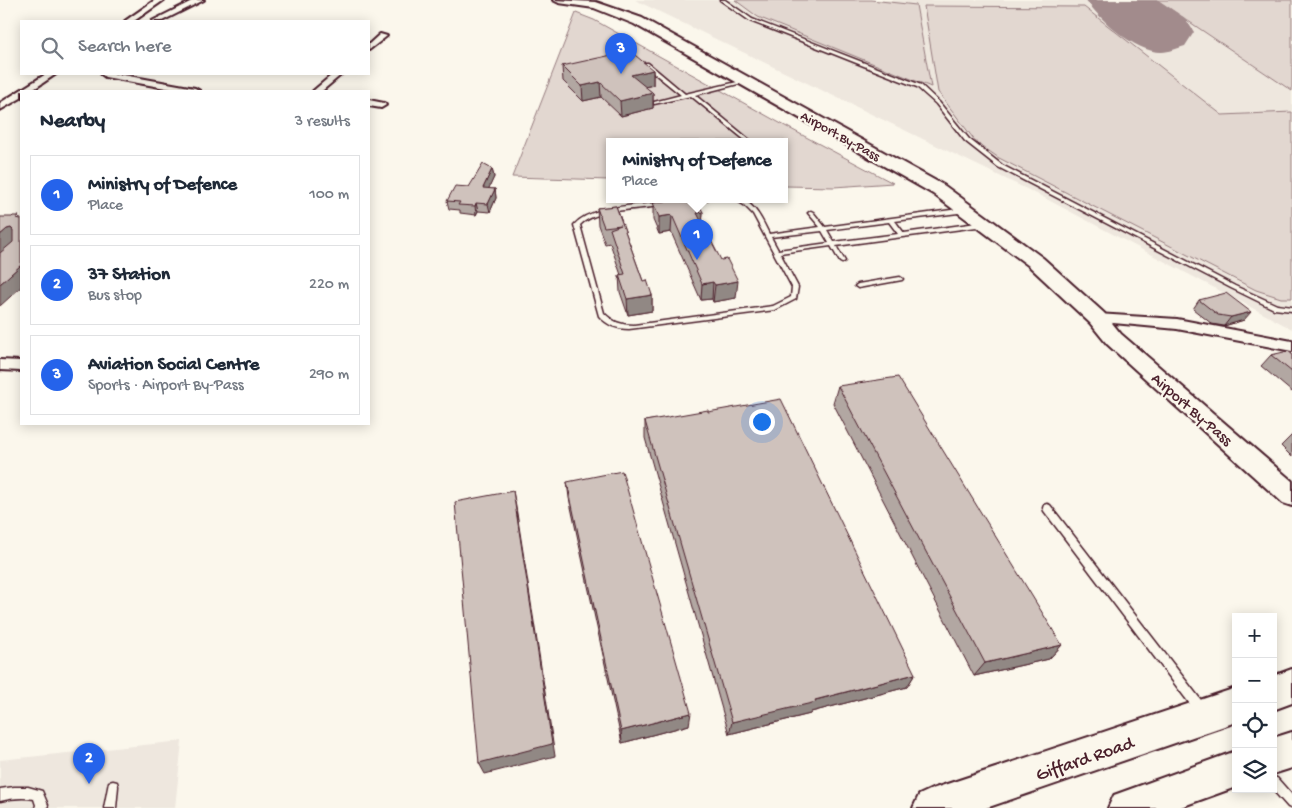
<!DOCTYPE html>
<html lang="en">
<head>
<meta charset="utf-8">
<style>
	body { margin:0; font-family:"Gochi Hand",sans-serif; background:#f2f2f3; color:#1f2937 }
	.controls { position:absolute; right:15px; bottom:15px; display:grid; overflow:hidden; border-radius:0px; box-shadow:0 2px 12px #0003 }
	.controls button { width:45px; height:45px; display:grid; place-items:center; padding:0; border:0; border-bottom:1px solid #e0e1e3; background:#fff; color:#1f2937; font:25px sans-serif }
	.you { position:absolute; left:761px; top:421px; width:18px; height:18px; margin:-12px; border:4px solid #fff; border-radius:50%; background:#1a73e8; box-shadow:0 0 0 8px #1a73e833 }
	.badge { display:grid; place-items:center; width:32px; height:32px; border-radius:50%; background:#2563eb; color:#fff; font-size:16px; font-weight:700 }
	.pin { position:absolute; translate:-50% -41px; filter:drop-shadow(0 1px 2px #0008) }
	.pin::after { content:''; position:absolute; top:26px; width:18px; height:15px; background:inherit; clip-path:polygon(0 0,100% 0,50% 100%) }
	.popup { position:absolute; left:606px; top:138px; width:182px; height:65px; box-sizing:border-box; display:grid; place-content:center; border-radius:0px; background:#fff; filter:drop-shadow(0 1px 4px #0005); font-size:16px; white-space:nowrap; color:#747a83 }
	.popup b { font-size:19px; color:#1f2937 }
	.popup::after { content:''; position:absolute; left:50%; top:100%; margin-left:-10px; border:10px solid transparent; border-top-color:#fff }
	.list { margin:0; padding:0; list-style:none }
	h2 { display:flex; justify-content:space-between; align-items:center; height:65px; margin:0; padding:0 20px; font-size:21px }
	h2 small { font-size:16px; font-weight:400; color:#747a83 }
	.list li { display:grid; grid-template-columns:32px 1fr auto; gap:15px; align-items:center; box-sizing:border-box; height:80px; margin:0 10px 10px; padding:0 10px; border:1px solid #e0e1e3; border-radius:0px }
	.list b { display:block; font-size:19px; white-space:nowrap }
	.list p { margin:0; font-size:16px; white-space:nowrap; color:#747a83 }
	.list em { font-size:16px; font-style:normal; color:#747a83 }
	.icon { flex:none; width:28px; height:28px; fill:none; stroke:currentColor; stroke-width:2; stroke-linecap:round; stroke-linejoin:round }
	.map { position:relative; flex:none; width:1292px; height:808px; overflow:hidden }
	.search { position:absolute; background:#fff; box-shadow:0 2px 12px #0003; left:20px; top:20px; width:350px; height:55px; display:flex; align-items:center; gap:12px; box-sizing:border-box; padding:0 18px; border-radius:0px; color:#747a83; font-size:19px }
	.panel { position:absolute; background:#fff; box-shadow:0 2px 12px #0003; left:20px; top:90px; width:350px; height:335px; border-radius:0px }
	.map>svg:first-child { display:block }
</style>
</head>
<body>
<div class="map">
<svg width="1292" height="808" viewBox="0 0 1292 808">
	<rect width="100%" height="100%" fill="#fbf7ec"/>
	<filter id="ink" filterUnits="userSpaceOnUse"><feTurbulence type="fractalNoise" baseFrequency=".02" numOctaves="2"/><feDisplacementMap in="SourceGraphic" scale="10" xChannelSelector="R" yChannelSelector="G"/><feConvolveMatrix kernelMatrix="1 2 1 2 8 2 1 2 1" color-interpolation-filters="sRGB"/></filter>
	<g filter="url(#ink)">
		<g fill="#eee7de">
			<path d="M635,0h657v329l-255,-135z"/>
			<path d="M182,741l-7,67h-175v-48z"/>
		</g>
		<g fill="#e2d7d0" stroke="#967b7e">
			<path d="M735,0h136l45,5 15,82 -173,-70z"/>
			<path d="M1157,0h135v91z"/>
			<path d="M924,6l160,1 138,108 70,-3v186h-11l-25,-8 -257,-132 -23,-16 -38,-50z"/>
			<path d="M576,13l18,7 193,107 106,56 -59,4 -49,-1 -1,-45h-174l-1,39 -97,-3z"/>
		</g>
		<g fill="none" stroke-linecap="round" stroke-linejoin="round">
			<path fill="#a28b8c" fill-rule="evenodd" d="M1086,0h72l27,18 9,14 -9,14c-7,2 -16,6 -23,6 -26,1 -63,-33 -76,-52z"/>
			<defs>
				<g id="service">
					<path d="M720,0h5l27,19 169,66 18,17 30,37 33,26 233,121 42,19 15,2v4l-18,-2 -43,-21 -233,-121 -33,-26 -29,-37 -19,-17 -167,-66z"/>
					<path d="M644,63h4l37,31 61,-14v2l-51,13 56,46h-5l-55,-45 -37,8v-2l27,-7 -37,-30z"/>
					<path d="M692,199h16c-5,3 -19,5 -24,2z"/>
					<path d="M734,199c19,-1 28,21 35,35l51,-7 -12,-14 3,-2 2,1 12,15 141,-19 3,2 -3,2 -71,9 9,12 80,-11 3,2 -3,2 -148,20 9,15 -3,2 -2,-1 -9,-16 -51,7 18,34 -2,12 -21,11 -146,19c-13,0 -22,-4 -30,-13l-25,-91c17,-20 64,-19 89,-23l3,2 -1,1c-23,5 -69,3 -85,20l24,88c9,9 17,12 30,12l139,-19 18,-9 1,-10 -39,-73 -9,-9zM889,222l9,12 -64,8 -7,-12zM822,231l7,12 -51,7 -7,-13z"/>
					<path d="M900,277l3,2 -1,1 -44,8 -3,-2 3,-2z"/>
					<path d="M1047,504l3,1 154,199 1,4 -1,4 -4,1 -4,-1 -152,-201 -1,-3 1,-3z"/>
					<path d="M1273,777l4,1 15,17v13l-4,-1 -16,-18h1z"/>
					<path d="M113,781l4,1 1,4 -2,22h-12l5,-26z"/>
					<path d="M14,787h14l14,4 6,14 -1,3h-12l1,-3 -2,-6c-12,-2 -22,-1 -34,2v-12z"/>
				</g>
				<g id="minor">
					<path d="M155,0h9l-30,21h-9z"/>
					<path d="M194,0h10l-42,21h-10z"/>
					<path d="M380,34l7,2 -18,14v-6z"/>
					<path d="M46,74h10l-25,17h-10v7l-21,12v-7z"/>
					<path d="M101,74h17l77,14 5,3h-18l-77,-14z"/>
					<path d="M333,74h9l-20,17h-9z"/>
					<path d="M369,100l15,3 2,2 -5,3 -12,-2z"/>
					<path d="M1097,314l80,5 115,22v10l-115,-22 -85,-8 -2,-3 2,-3z"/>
					<path d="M0,360l21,1v10l-21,-1z"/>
				</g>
				<path id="secondary" d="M553,0l43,2 46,16 303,168 98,72 61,55 17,21 171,147v25l-9,-3 -176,-159 -17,-21 -61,-57 -96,-72 -299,-170 -40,-16 -35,-5z"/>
				<g id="primary">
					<path d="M1292,669v34l-19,7v-34z"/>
					<path d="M1236,688v34l-250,86h-73l6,-13 13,-6z"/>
					<path d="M1292,732v36l-19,6v-36z"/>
					<path d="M1236,751v36l-58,21h-70l6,-13z"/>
				</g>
			</defs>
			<use href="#service" stroke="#4a1f2b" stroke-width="3"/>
			<use href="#minor" stroke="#4a1f2b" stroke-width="4"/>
			<use href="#secondary" stroke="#4a1f2b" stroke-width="4"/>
			<use href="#primary" stroke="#4a1f2b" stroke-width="4"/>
			<use href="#service" fill="#fbf7ec" fill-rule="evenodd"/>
			<use href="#minor" fill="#fbf7ec" fill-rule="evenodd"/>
			<use href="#secondary" fill="#fbf7ec" fill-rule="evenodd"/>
			<use href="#primary" fill="#fbf7ec" fill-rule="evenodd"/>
		</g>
		<g fill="#b2a7a2" stroke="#4a1f2b">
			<path d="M562,66l91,4v15l-8,2 8,6v15l-32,8 -20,-19 -18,4 -20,-20z"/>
			<path d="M492,169l2,8 -6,12h7l1,9 -6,14 -12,-1 -2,4 -16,-2v-3l-11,-1 -2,-8 22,-14z"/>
			<path d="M653,203l50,9 -1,10 34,76 -23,4 -1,-3 -11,1 -30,-68 -12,2 -6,-14z"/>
			<path d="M616,206l27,75 9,14v16l-24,4 -8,-23 -1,-17h2l-11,-32 -5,1 -7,-19 -1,-17z"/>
			<path d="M1199,300l45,20 -20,6 -12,-2 -19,-15z"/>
			<path d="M1292,354v38l-31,-26 10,-11z"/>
			<path d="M838,386l224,259 -13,14 -75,17 -141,-273z"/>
			<path d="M708,412l207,262 -8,13 -96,25 -1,2 -81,20 -84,-296v-17z"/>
			<path d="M1292,435v22l-11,-11z"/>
			<path d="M567,482l122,243 -67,18 -53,-245z"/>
		</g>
		<g fill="#918884" stroke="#4a1f2b">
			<path d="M653,70v15l-21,5 -1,-15z"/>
			<path d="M600,82l1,15 -18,4 -1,-15z"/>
			<path d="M653,93v15l-32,8 -1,-15z"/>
			<path d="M492,169l2,8 -9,20 -2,-9z"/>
			<path d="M495,189l1,9 -6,14 -2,-8z"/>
			<path d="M476,203l2,8 -2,4 -1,-9z"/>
			<path d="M703,212l-1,17 -5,-16z"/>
			<path d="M672,215l-1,17 -12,2v-17z"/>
			<path d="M11,228l10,13 -21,16v-22l7,-6z"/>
			<path d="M21,265v22l-21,19v-22z"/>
			<path d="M738,281l-2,17 -23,4 2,-17z"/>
			<path d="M713,282l-1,17 -11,1 1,-16z"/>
			<path d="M652,295v16l-24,4 -1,-16z"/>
			<path d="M1251,312l-7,8 -20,6 7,-9z"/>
			<path d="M513,491l3,16 39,249 -70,18 -6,-11z"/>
			<path d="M1062,645l-13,14 -75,17 11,-13z"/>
			<path d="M915,674l-8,13 -96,25 -1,2 -81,20 3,-12z"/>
			<path d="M691,713l-2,12 -67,18 -1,-12z"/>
		</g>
		<g fill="#cfc2bc" stroke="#4a1f2b">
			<path d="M630,51l23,19 -22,5 22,18 -33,8 -20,-19 -18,4 -20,-20z"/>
			<path d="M483,164l9,5 -9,19 12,1 -7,15 -12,-1 -1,3 -17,-1 2,-3 -13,-1 8,-15 14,1z"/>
			<path d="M678,199h18l7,13 -6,1 24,47 6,-1 11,22 -23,4 -2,-3 -11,2 -30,-69 -13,2 -6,-14z"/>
			<path d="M616,206l27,75 4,-1 5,15 -25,4 -8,-24 6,-1 -15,-45 11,-4 -17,2 -7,-19z"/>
			<path d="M13,216h6l-3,2 5,1v46l-21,19v-31l13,-11v-12l-2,-2 -4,1 -7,6v-18h12z"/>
			<path d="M1226,293l25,19 -20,5 -13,-2 -19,-15z"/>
			<path d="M1288,351l4,3v18l-21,-17z"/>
			<path d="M898,377l164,268 -77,18 -147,-277z"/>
			<path d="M781,399l134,275 -100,26 1,2 -84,20 -87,-301 63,-11v2z"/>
			<path d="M622,471l69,242 -70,18 -54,-249z"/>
			<path d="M513,491l39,253 -73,19 -24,-261z"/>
		</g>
	</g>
	<g text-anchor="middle" stroke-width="4.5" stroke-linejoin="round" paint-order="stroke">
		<g font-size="14" fill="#4a1f2b" stroke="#fbf7ec">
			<text transform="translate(841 135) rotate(29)" y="5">Airport By-Pass</text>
		</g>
		<g font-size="16" fill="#4a1f2b" stroke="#fbf7ec">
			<text transform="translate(1193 408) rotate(41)" y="6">Airport By-Pass</text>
		</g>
		<g font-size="19" fill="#4a1f2b" stroke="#fbf7ec">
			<text transform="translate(1084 757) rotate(-19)" y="7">Giffard Road</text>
		</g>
	</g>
</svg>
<div class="controls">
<button>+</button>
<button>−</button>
<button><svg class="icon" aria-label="locate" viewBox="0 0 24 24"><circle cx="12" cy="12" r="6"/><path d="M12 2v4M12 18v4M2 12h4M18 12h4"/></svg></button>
<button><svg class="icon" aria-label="layers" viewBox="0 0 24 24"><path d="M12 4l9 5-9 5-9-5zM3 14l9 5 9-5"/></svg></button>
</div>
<div class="you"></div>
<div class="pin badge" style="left:697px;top:260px">1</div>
<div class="popup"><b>Ministry of Defence</b>Place</div>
<div class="pin badge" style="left:89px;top:784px">2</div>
<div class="pin badge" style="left:621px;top:74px">3</div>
<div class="search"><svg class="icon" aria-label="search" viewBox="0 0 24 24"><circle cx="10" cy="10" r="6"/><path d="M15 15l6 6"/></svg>Search here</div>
<section class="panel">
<h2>Nearby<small>3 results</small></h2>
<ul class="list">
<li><span class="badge">1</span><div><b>Ministry of Defence</b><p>Place</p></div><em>100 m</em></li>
<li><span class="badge">2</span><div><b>37 Station</b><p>Bus stop</p></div><em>220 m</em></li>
<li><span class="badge">3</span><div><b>Aviation Social Centre</b><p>Sports · Airport By-Pass</p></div><em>290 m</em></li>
</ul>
</section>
</div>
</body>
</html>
